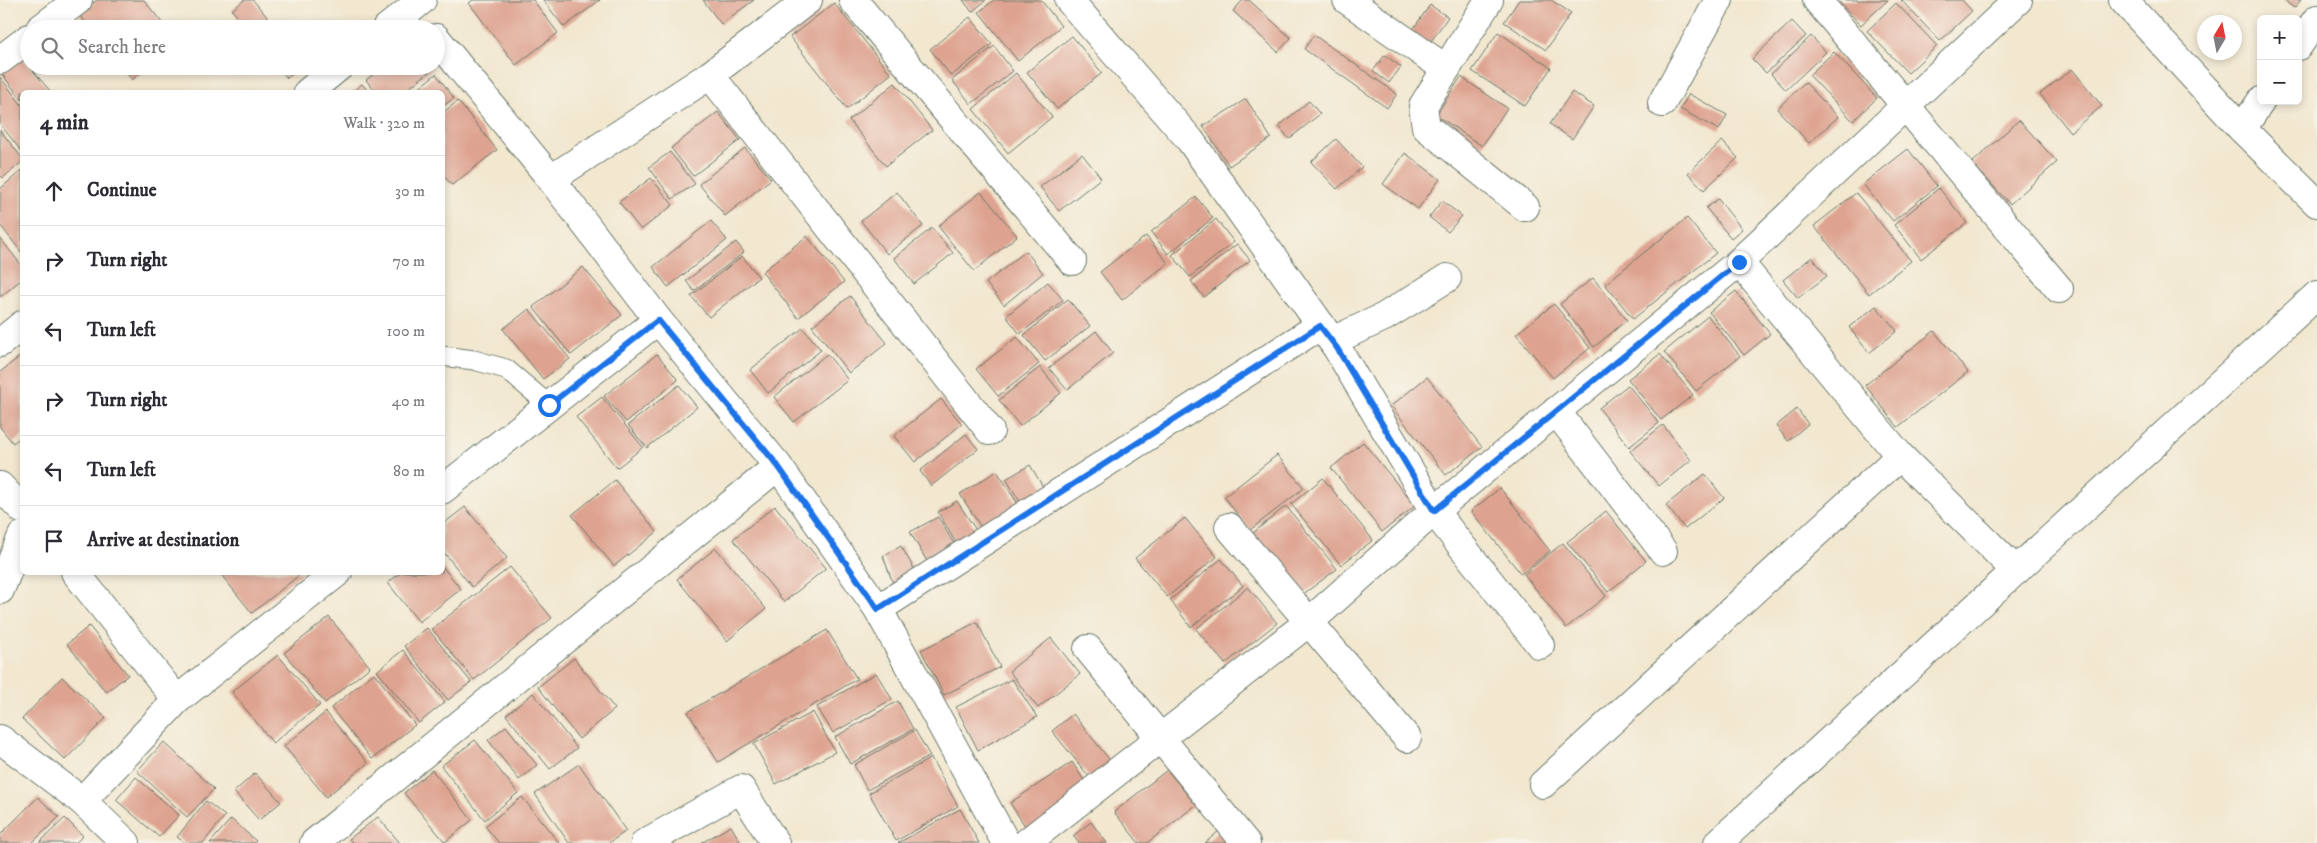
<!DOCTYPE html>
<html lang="en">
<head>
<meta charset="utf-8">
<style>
	body { margin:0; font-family:"IM FELL DW Pica",serif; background:#f2f2f3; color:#2b2b33 }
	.controls { position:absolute; right:15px; top:15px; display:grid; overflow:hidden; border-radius:8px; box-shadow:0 2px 8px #0003 }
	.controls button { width:45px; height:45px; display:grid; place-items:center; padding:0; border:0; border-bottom:1px solid #e1e1e2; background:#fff; color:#2b2b33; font:25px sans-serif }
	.compass { position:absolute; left:2197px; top:15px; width:45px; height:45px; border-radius:50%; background:#fff; box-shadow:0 2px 8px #0003; rotate:10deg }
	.stop { position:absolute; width:15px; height:15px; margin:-11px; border:4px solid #1a73e8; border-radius:50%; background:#fff }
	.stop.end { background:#1a73e8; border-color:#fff; box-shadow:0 1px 5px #0008 }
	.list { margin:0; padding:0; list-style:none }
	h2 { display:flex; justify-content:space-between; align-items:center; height:65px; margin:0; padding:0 20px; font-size:21px }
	h2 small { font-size:16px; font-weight:400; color:#7c7c81 }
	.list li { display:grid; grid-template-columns:32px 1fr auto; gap:15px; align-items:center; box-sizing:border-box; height:70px; padding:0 20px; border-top:1px solid #e1e1e2 }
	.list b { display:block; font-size:19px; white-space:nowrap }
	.list em { font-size:16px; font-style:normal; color:#7c7c81 }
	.icon { flex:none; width:28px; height:28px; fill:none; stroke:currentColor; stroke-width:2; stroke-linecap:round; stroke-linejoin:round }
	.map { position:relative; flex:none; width:2317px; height:843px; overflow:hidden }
	.search { position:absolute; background:#fff; box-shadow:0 2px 8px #0003; left:20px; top:20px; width:425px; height:55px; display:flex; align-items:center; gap:12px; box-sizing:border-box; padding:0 18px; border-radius:28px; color:#7c7c81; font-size:19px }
	.panel { position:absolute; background:#fff; box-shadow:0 2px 8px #0003; left:20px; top:90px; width:425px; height:485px; border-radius:8px }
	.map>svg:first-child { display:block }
</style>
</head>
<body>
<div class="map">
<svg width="2317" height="843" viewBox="0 0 2317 843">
	<rect width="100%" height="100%" fill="#f7f3e8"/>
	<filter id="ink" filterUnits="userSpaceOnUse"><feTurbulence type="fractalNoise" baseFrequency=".02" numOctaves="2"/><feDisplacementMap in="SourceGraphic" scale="10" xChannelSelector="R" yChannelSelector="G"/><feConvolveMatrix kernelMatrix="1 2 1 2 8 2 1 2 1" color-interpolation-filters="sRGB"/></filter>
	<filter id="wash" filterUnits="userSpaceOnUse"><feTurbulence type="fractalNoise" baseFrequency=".0096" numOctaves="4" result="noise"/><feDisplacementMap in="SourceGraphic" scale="20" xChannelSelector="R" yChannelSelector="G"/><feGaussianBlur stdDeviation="1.12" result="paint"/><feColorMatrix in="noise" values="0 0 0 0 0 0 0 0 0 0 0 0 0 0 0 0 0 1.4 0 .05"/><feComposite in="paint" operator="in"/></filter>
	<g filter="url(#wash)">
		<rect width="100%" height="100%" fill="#f2e7cf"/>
		<g id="blocks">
			<g fill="#dea390">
				<path d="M97,0h47l23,29h-76l-12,-15z"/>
				<path d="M244,0h9l24,29h-30l-15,-19z"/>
				<path d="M473,0h60l25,33 -42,32 -47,-62z"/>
				<path d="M543,0h57l-36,27z"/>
				<path d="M703,0h51l-33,24z"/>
				<path d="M963,0h23l-14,12z"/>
				<path d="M994,0h47l20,26 -43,35 -39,-49z"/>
				<path d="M1243,0h6l42,38 -13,14 -45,-41z"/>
				<path d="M1519,0h32l20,13 -25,37 -42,-28z"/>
				<path d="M1837,0h51l-27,25z"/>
				<path d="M1901,0h61l10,11 -32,30z"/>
				<path d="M2283,0h18l-7,8z"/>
				<path d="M834,3l57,71 -44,35 -57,-72z"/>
				<path d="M1896,3l41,43 -29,27 -41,-42z"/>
				<path d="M1430,5l18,12 -19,27 -18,-12z"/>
				<path d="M970,17l22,27 -41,32 -21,-27z"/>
				<path d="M1792,21l14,15 -40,37 -14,-14z"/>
				<path d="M1498,32l53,36 -26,38 -53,-35z"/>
				<path d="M1314,35l83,59 -10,14 -83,-59z"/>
				<path d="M1072,36l30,37 -45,36 -30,-37z"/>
				<path d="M1811,36l15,16 -40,38 -15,-16z"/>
				<path d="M994,46l19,25 -42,33 -19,-24z"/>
				<path d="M1834,52l43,46 -24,23 -44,-46z"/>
				<path d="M1385,55l16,12 -12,16 -16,-12z"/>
				<path d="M22,56l7,10 22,26h-29v8l-21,-27z"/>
				<path d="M121,66h28l-17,14z"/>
				<path d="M277,66h25l-15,12z"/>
				<path d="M384,66h49l1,2 -30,24h-28l-10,-12z"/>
				<path d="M2072,69l30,37 -32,26 -30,-38z"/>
				<path d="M1016,73l36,44 -44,36 -35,-44z"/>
				<path d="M436,74l18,24 -12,9v-15h-29z"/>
				<path d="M0,77l22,28v47l-22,-28z"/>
				<path d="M1461,77l46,31 -25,38 -46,-31z"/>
				<path d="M1805,82l33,35 -29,26 -32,-34z"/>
				<path d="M895,83l37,47 -46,36 -37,-46z"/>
				<path d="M362,84l7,8h-17z"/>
				<path d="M1572,92l22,14 -22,33 -22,-15z"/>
				<path d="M1689,94l38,21 -8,15 -39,-21z"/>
				<path d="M1246,99l25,39 -42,28 -26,-40z"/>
				<path d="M458,101l39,49 -45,35 -10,-11v-61z"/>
				<path d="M1309,101l11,13 -31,25 -10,-13z"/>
				<path d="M718,112l22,28 -47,36 -22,-28z"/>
				<path d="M2019,120l38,42 -47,42 -38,-41z"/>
				<path d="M0,130l22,28v4l-19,16 -3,-3z"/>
				<path d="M1336,139l26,28 -25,22 -26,-27z"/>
				<path d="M1722,141l16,17 -34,32 -16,-17z"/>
				<path d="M745,148l26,31 -46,37 -26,-32z"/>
				<path d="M1908,149l29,37 -44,35 -30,-37z"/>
				<path d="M670,152l25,32 -23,15 -23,-32z"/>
				<path d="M1405,153l35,26 -22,30 -35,-25z"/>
				<path d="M1082,154l19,24 -42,33 -19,-24z"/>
				<path d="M22,170v83l-22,-28v-36z"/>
				<path d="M651,178l22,27 -32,25 -22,-28z"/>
				<path d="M1939,188l28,35 -46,36 -27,-34z"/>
				<path d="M897,192l26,34 -36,28 -26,-33z"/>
				<path d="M981,192l36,44 -43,35 -36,-45z"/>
				<path d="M1856,193l55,68 -42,33 -55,-68z"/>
				<path d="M1196,197l17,21 -45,36 -17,-22z"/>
				<path d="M1718,199l24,30 -11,9 -25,-30z"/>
				<path d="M1442,201l20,15 -14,16 -19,-15z"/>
				<path d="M1687,218l29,35 -83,66 -28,-35z"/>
				<path d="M1216,219l18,23 -44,35 -18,-22z"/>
				<path d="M711,221l16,19 -59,47 -15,-20z"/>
				<path d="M932,228l21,25 -39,31 -20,-26z"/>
				<path d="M807,236l37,46 -46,36 -36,-46z"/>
				<path d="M1146,236l22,27 -46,37 -22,-28z"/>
				<path d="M0,238l22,28v13l-22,18z"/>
				<path d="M736,242l8,10 -50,39 -8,-10z"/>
				<path d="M1237,244l13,16 -46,37 -13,-16z"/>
				<path d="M1026,251l17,22 -39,32 -18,-22z"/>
				<path d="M742,256l17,21 -50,40 -18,-21z"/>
				<path d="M1812,257l15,19 -29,22 -15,-18z"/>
				<path d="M583,267l39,48 -51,40 -38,-48z"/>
				<path d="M1593,278l34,42 -33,27 -34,-43z"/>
				<path d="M1048,282l15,18 -43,34 -14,-18z"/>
				<path d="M1736,291l34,43 -26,21 -35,-43z"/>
				<path d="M850,296l37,47 -38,30 -37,-47z"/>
				<path d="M1068,299l22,27 -45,35 -21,-26z"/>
				<path d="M1554,304l36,44 -37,30 -37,-44z"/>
				<path d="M1876,306l21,25 -28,22 -20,-26z"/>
				<path d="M529,309l41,50 -27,20 -40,-50z"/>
				<path d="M1708,316l32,40 -44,35 -32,-39z"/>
				<path d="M803,328l18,22 -53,43 -18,-23z"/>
				<path d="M1096,331l17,22 -46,37 -18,-22z"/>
				<path d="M1934,331l34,41 -70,55 -33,-42z"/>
				<path d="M1017,337l22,27 -41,32 -22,-27z"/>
				<path d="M657,354l21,26 -52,42 -22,-26z"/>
				<path d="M827,354l21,26 -54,42 -20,-25z"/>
				<path d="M1660,354l33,41 -32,25 -33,-41z"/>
				<path d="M22,355v81l-9,7 -13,-16v-55z"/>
				<path d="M1040,367l21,26 -41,33 -21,-26z"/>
				<path d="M1427,377l55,70 -36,28 -55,-69z"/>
				<path d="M679,385l18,22 -50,41 -19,-23z"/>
				<path d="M1628,385l31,38 -30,24 -30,-39z"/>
				<path d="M602,397l41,50 -26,21 -41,-51z"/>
				<path d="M941,399l21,25 -47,38 -21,-26z"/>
				<path d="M1797,409l11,15 -20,17 -12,-15z"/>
				<path d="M1663,425l28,35 -32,26 -29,-35z"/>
				<path d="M966,434l12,15 -47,37 -11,-15z"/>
				<path d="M1363,442l52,64 -33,26 -51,-64z"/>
				<path d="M1277,455l27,33 -54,42 -26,-33z"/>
				<path d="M1030,465l19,32 -24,13 -19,-31z"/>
				<path d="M997,471l26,41 -37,23 -26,-41z"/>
				<path d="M1705,474l19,24 -39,31 -19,-24z"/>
				<path d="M1323,478l50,62 -32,25 -50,-61z"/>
				<path d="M615,480l42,52 -43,34 -42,-51z"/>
				<path d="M1500,488l50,63 -29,23 -50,-63z"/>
				<path d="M957,501l25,38 -21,13 -23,-40z"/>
				<path d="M775,506l51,62 -42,34 -51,-63z"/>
				<path d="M1286,506l51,63 -35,26 -49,-62z"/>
				<path d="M465,507l42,51 -35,29 -30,-37v-25z"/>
				<path d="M1606,511l40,50 -38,31 -41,-50z"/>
				<path d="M938,517l22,37 -28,16 -22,-38z"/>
				<path d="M1185,518l32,39 -50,40 -32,-39z"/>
				<path d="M1563,543l43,53 -40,32 -42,-54z"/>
				<path d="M901,546l19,33 -23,15 -14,-38z"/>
				<path d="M716,548l50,61 -39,32 -50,-62z"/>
				<path d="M1221,559l22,27 -52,41 -21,-27z"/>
				<path d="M442,566l19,23 -42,33 -31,-39 13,-11h41z"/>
				<path d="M510,567l42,51 -78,62 -42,-51z"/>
				<path d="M219,572h84l-51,41z"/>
				<path d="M1248,587l29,36 -52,41 -29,-35z"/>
				<path d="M329,617l41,50 -45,36 -41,-50z"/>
				<path d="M977,622l23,45 -56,28 -23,-45z"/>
				<path d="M89,626l39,49 -22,17 -39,-48z"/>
				<path d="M427,628l44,54 -23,18 -44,-54z"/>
				<path d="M827,630l30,49 -139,83 -30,-50z"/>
				<path d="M1051,638l29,36 -42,34 -29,-37z"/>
				<path d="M403,650l42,52 -26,21 -42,-52z"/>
				<path d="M278,655l42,50 -47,38 -41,-51z"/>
				<path d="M574,658l41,51 -36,30 -41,-52z"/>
				<path d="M374,673l41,52 -43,34 -41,-51z"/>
				<path d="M876,673l16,26 -59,34 -16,-26z"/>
				<path d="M62,677l44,41 -41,42 -43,-41z"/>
				<path d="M1012,679l25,38 -59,33 -22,-43z"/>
				<path d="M533,693l44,55 -27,21 -44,-54z"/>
				<path d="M898,701l15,28 -63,35 -15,-27z"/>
				<path d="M326,712l42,51 -42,34 -42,-51z"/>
				<path d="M813,712l22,40 -59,32 -22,-40z"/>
				<path d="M1073,714l44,55 -21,16 -44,-54z"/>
				<path d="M506,726l31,39 -18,15 -31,-40z"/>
				<path d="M915,730l15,26 -63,34 -13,-25z"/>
				<path d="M475,740l43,53 -33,27 -44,-54z"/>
				<path d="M164,742l50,47 -27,28 -50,-46z"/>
				<path d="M931,758l27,48 -62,35 -27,-48z"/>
				<path d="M1072,762l19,29 -62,41 -19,-29z"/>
				<path d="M579,764l47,67 -17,12h-40l-34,-49z"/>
				<path d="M432,770l40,50 -27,22 -41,-49z"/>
				<path d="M1167,770l29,35 -49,38h-8l-25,-31z"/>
				<path d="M255,773l26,29 -22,18 -25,-28z"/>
				<path d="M136,777l43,38 -20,22 -43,-37z"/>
				<path d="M38,797l21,20 -27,26h-32v-8z"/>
				<path d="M522,797l37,46h-60l-14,-17z"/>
				<path d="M206,801l19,15 -22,27h-18l-8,-6z"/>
				<path d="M960,809l19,34h-81z"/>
				<path d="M378,817l22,26h-47l-4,-4z"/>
				<path d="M65,818l18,18 -8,7h-36z"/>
				<path d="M231,819l25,22 -2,2h-44z"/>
				<path d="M1091,822l16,21h-28l-6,-7z"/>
				<path d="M731,826l10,17h-40z"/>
				<path d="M1220,830l11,13h-26z"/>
			</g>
		</g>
	</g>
	<g filter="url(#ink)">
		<use href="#blocks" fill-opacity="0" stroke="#69786a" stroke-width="1"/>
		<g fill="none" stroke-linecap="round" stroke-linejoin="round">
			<defs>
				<path id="lane" d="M442,356l32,4 32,9 43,36"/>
				<g id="street">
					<path d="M853,0l219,261"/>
					<path d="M1069,0l121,140 147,208 97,163 106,134"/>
					<path d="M1347,0l99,69"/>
					<path d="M1489,0l-66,106 3,21 99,80"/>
					<path d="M1817,0l242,289"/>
					<path d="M40,29l38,-29"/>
					<path d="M386,29l36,-29"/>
					<path d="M436,38l115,141 107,141 120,146 100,143 128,234"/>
					<path d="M2298,46l19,-27"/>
					<path d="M0,60l29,-22"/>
					<path d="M710,75l280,356"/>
					<path d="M308,92l32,-26"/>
					<path d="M1662,103l57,-103"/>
					<path d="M2242,129l19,-28"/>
					<path d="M551,179l159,-104 98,-75"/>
					<path d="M1739,262l161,194 116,115"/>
					<path d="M1332,341l52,-24 63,-39"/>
					<path d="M0,343l22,-18"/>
					<path d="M1556,411l107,140"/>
					<path d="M0,486l22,23"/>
					<path d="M442,490l216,-170"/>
					<path d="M1229,527l178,211"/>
					<path d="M75,572l102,128"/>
					<path d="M0,590l22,-54"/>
					<path d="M878,609l443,-284"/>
					<path d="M1088,649l158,194"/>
					<path d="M0,739l82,62 44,42"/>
					<path d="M1543,784l357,-328"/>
					<path d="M82,801l95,-101 161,-128"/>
					<path d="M314,843l464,-377"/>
					<path d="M645,843l96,-54 34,54"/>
					<path d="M1026,843l283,-221 125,-111 305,-249 279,-262"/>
					<path d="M1718,843l599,-548"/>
				</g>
				<path id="secondary" d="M2123,0l119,129 75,74"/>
			</defs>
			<use href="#lane" stroke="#69786a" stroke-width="21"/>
			<use href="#street" stroke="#69786a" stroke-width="30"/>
			<use href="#secondary" stroke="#69786a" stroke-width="30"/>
			<use href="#lane" stroke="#fff" stroke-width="19"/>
			<use href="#street" stroke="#fff" stroke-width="28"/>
			<use href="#secondary" stroke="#fff" stroke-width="28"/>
		</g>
	</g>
	<g fill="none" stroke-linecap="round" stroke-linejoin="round" filter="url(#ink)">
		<path stroke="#1a73e8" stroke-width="6" d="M549,405l109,-85 120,146 100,143 442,-283 17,22 97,163 305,-249"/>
	</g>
</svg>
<div class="controls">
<button>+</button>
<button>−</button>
</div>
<svg class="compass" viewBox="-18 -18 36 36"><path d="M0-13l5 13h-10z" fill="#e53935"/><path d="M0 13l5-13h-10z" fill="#7c7c81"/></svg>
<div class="stop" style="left:549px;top:405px"></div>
<div class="stop end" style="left:1739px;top:262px"></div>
<div class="search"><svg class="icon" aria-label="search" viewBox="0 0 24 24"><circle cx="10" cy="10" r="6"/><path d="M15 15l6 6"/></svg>Search here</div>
<section class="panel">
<h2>4 min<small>Walk · 320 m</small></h2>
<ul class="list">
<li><svg class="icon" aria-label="ahead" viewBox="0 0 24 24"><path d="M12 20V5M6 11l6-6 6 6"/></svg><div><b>Continue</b></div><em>30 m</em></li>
<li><svg class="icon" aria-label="right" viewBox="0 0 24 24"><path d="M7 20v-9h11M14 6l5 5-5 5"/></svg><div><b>Turn right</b></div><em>70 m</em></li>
<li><svg class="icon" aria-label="left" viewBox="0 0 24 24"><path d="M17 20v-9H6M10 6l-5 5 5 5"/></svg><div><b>Turn left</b></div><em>100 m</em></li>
<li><svg class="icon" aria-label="right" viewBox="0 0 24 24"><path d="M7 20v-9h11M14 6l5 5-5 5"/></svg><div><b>Turn right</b></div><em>40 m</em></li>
<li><svg class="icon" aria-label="left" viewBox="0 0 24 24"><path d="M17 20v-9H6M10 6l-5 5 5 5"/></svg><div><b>Turn left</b></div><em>80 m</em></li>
<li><svg class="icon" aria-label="arrive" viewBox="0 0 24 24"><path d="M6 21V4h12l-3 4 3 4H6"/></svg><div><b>Arrive at destination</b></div></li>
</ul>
</section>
</div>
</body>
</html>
